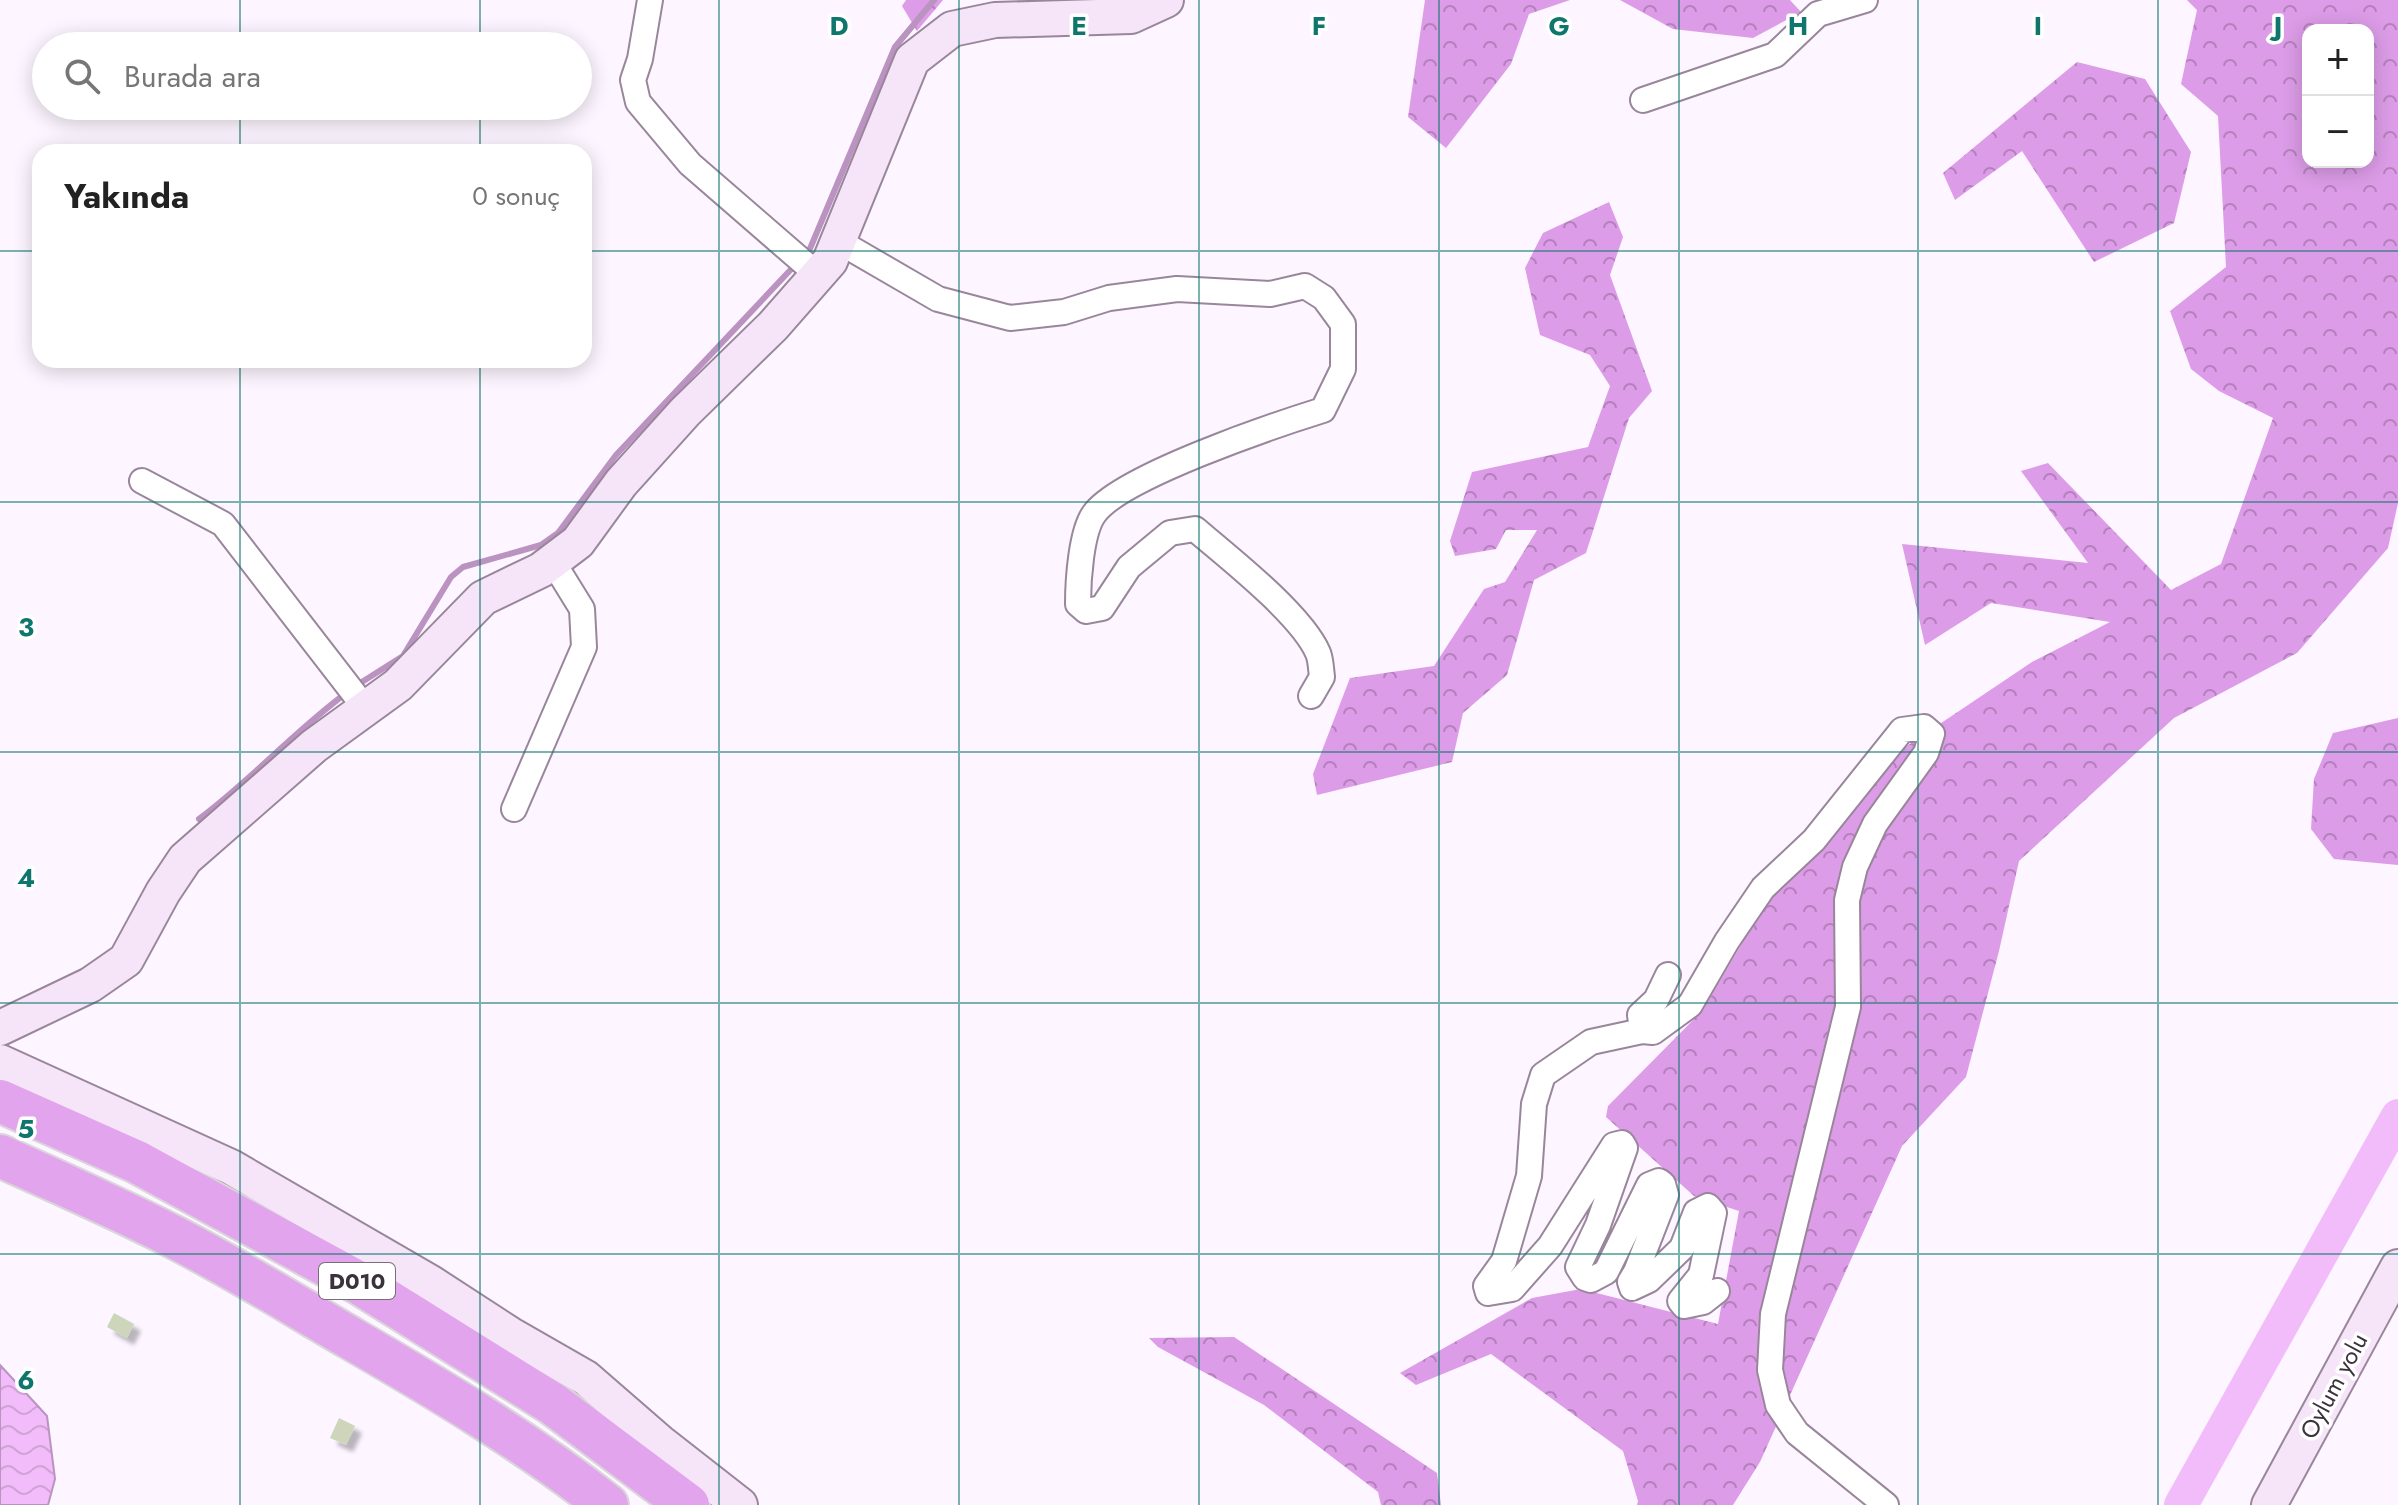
<!DOCTYPE html>
<html lang="tr">
<head>
<meta charset="utf-8">
<style>
	body { margin:0; font-family:Jost,sans-serif; background:#f6f6f6; color:#222 }
	.controls { position:absolute; right:24px; top:24px; display:grid; overflow:hidden; border-radius:16px; box-shadow:0 4px 20px #0003 }
	.controls button { width:72px; height:72px; display:grid; place-items:center; padding:0; border:0; border-bottom:2px solid #e0e0e0; background:#fff; color:#222; font:40px sans-serif }
	.list { margin:0; padding:0; list-style:none }
	h2 { display:flex; justify-content:space-between; align-items:center; height:104px; margin:0; padding:0 32px; font-size:34px }
	h2 small { font-size:26px; font-weight:400; color:#767676 }
	.icon { flex:none; width:44px; height:44px; fill:none; stroke:currentColor; stroke-width:2; stroke-linecap:round; stroke-linejoin:round }
	.map { position:relative; flex:none; width:2398px; height:1505px; overflow:hidden }
	.search { position:absolute; background:#fff; box-shadow:0 4px 20px #0003; left:32px; top:32px; width:560px; height:88px; display:flex; align-items:center; gap:20px; box-sizing:border-box; padding:0 28px; border-radius:44px; color:#767676; font-size:30px }
	.panel { position:absolute; background:#fff; box-shadow:0 4px 20px #0003; left:32px; top:144px; width:560px; height:224px; border-radius:24px }
	.map>svg:first-child { display:block }
</style>
</head>
<body>
<div class="map">
<svg width="2398" height="1505" viewBox="0 0 2398 1505">
	<defs>
		<pattern id="forest-crowns" width="20" height="18" patternUnits="userSpaceOnUse" patternTransform="scale(2)"><rect width="20" height="18" fill="#dc9ce7"/><path d="M2 6a3 3 0 1 1 6 0M12 15a3 3 0 1 1 6 0" fill="none" stroke="#b480bc"/></pattern>
		<pattern id="water-waves" width="16" height="10" patternUnits="userSpaceOnUse" patternTransform="scale(2)"><rect width="16" height="10" fill="#f1bcf9"/><path d="M0 5q4-4 8 0t8 0" fill="none" stroke="#d0a2d6"/></pattern>
		<filter id="shadow"><feDropShadow dx="7" dy="7" stdDeviation="2" flood-color="#0004"/></filter>
	</defs>
	<rect width="100%" height="100%" fill="#fdf5ff"/>
	<g fill="url(#forest-crowns)" fill-rule="evenodd">
		<path d="M906,0h37l-26,31 -15,-25z"/>
		<path d="M1425,0h145l-41,14 -18,50 -65,84 -38,-31z"/>
		<path d="M1620,0h170l11,12 -48,26 -80,-9z"/>
		<path d="M2187,0h211v503l-10,45 -91,105 -123,65 -155,143 -20,90 -33,126 -64,69 -142,316 -27,43h-96l1,-4 -15,-50 -132,-97 -75,31 -16,-12 132,-75 49,-9 137,35 21,-113 -45,-15 -88,-79 2,-11 95,-96 63,-108 132,-150 134,-90 78,-40 -119,-19 -66,42 -23,-101 186,19 -67,-92 27,-8 123,127 50,-26 52,-146 -54,-27 -28,-22 -21,-58 56,-44 -8,-151 -37,-32 16,-74zM2308,30h60v132h-60z"/>
		<path d="M2077,62l68,17 46,73 -17,71 -80,39 -72,-111 -67,49 -12,-27z"/>
		<path d="M1609,202l14,35 -13,38 42,116 -23,27 -43,135 -52,27 -27,95 -44,38 -11,49 -135,33 -4,-21 37,-96 84,-12 50,-77 21,-7 32,-52h-31l-10,19 -41,7 -5,-15 22,-69 116,-25 22,-61 -20,-31 -50,-20 -15,-67 18,-35z"/>
		<path d="M2398,718v147l-64,-6 -23,-30 3,-50 19,-46z"/>
		<path d="M1234,1337l203,136 4,32h-60l-3,-13 -114,-87 -106,-58 -9,-9z"/>
	</g>
	<path fill="url(#water-waves)" stroke="#ba93c0" stroke-width="2" d="M0,1365l47,51 8,63 -7,26h-48z"/>
	<g fill="none" stroke-linecap="round" stroke-linejoin="round">
		<g stroke="#ba93c0" stroke-width="6">
			<path d="M805,255l4,-4 86,-204 39,-47"/>
			<path d="M354,687l49,-31 48,-79 12,-10 78,-22 17,-12 58,-78 181,-192"/>
			<path d="M199,819c52,-39 95,-87 146,-125"/>
		</g>
		<path stroke="#f1bcf9" stroke-width="34" d="M2181,1505l217,-389"/>
	</g>
	<g fill="#cdd6bb" filter="url(#shadow)">
		<path d="M114,1313l20,11 -7,14 -20,-11z"/>
		<path d="M339,1418l16,8 -9,19 -16,-7z"/>
	</g>
	<g fill="none" stroke-linecap="round" stroke-linejoin="round">
		<defs>
			<g id="street">
				<path d="M650,0l-10,59 -7,21 5,22 52,62 128,111"/>
				<path d="M1643,100l132,-45 43,-41 47,-14"/>
				<path d="M838,241l100,58 72,19 54,-6 45,-14 68,-9 93,5 35,-8 19,12 19,26v45l-20,41c-48,15 -203,67 -229,104 -13,18 -16,67 -16,90l8,7 16,-3 27,-41 41,-34 25,-4c32,27 107,86 123,124 3,7 3,17 4,24l-11,19"/>
				<path d="M142,481l81,43 143,185"/>
				<path d="M514,809l70,-162 -2,-38 -29,-47"/>
				<path d="M1668,975l-12,25 -16,15 2,16 11,1 37,-27 37,-64 36,-53 51,-48 88,-110 22,-3 8,7 -6,19 -51,71 -20,43 -8,33 1,107 -75,307 -3,56 8,35 19,28 89,72"/>
				<path d="M1642,1031l-51,11 -48,33 -9,29 -5,72 -25,85 -18,25 2,7 24,-4 38,-43 64,-101 8,-2 3,5 -27,77 -20,42 7,11 6,2 15,-8 43,-87 10,-4 4,3 3,11 -30,77 -6,10 2,6 17,-8 33,-32 14,-36 12,-6 6,7 -13,62 -21,26 4,5 19,-4 14,-11"/>
			</g>
			<g id="secondary">
				<path d="M0,1028l90,-43 36,-25 37,-68 22,-33 129,-113 84,-61 85,-87 58,-28 37,-28 43,-59 64,-71 88,-86 57,-65 82,-201 40,-31 43,-9 136,-4 35,-16"/>
				<path d="M0,1062l231,105 200,116 80,52 75,43 76,66 78,61"/>
				<path d="M2269,1505l129,-238"/>
			</g>
			<g id="highway">
				<path d="M0,1101l137,61 222,121 194,121 135,101"/>
				<path d="M0,1156c58,26 115,51 172,80 61,31 120,68 180,103 88,51 175,103 255,166"/>
			</g>
		</defs>
		<use href="#street" stroke="#99869b" stroke-width="28"/>
		<use href="#secondary" stroke="#99869b" stroke-width="38"/>
		<use href="#highway" stroke="#d8d6d8" stroke-width="46"/>
		<use href="#street" stroke="#fff" stroke-width="24"/>
		<use href="#secondary" stroke="#f6e4f9" stroke-width="34"/>
		<use href="#highway" stroke="#e2a4ec" stroke-width="42"/>
	</g>
	<path fill="none" stroke="#0f766e" stroke-width="2" stroke-opacity="0.55" d="M240,0v46M480,0v46M719,0v1505M959,0v1505M1199,0v1505M1439,0v1505M1679,0v1505M1918,0v1505M2158,0v1505M240,106v46M480,106v46M0,251h40M584,251h1814M240,360v1145M480,360v1145M0,502h2398M0,752h2398M0,1003h2398M0,1254h2398"/>
	<g text-anchor="middle" stroke-width="7" stroke-linejoin="round" paint-order="stroke">
		<rect fill="#fff" stroke="#767076" stroke-width="2" x="319" y="1263" width="76" height="36" rx="6"/>
		<g font-size="22" font-weight="bold" fill="#3b333c">
			<text x="357" y="1289">D010</text>
		</g>
		<g font-size="24" fill="#3b333c" stroke="#fff">
			<text transform="translate(2334 1386) rotate(-62)" y="8">Oylum yolu</text>
		</g>
	</g>
	<g font-size="26" text-anchor="middle" font-weight="bold" fill="#0f766e" stroke="#fff" stroke-width="7" stroke-linejoin="round" paint-order="stroke">
		<text x="839" y="35">D</text>
		<text x="1079" y="35">E</text>
		<text x="1319" y="35">F</text>
		<text x="1559" y="35">G</text>
		<text x="1798" y="35">H</text>
		<text x="2038" y="35">I</text>
		<text x="2278" y="35">J</text>
		<text x="26" y="636">3</text>
		<text x="26" y="887">4</text>
		<text x="26" y="1138">5</text>
		<text x="26" y="1389">6</text>
	</g>
</svg>
<div class="controls">
<button>+</button>
<button>−</button>
</div>
<div class="search"><svg class="icon" aria-label="search" viewBox="0 0 24 24"><circle cx="10" cy="10" r="6"/><path d="M15 15l6 6"/></svg>Burada ara</div>
<section class="panel">
<h2>Yakında<small>0 sonuç</small></h2>
<ul class="list">
</ul>
</section>
</div>
</body>
</html>
